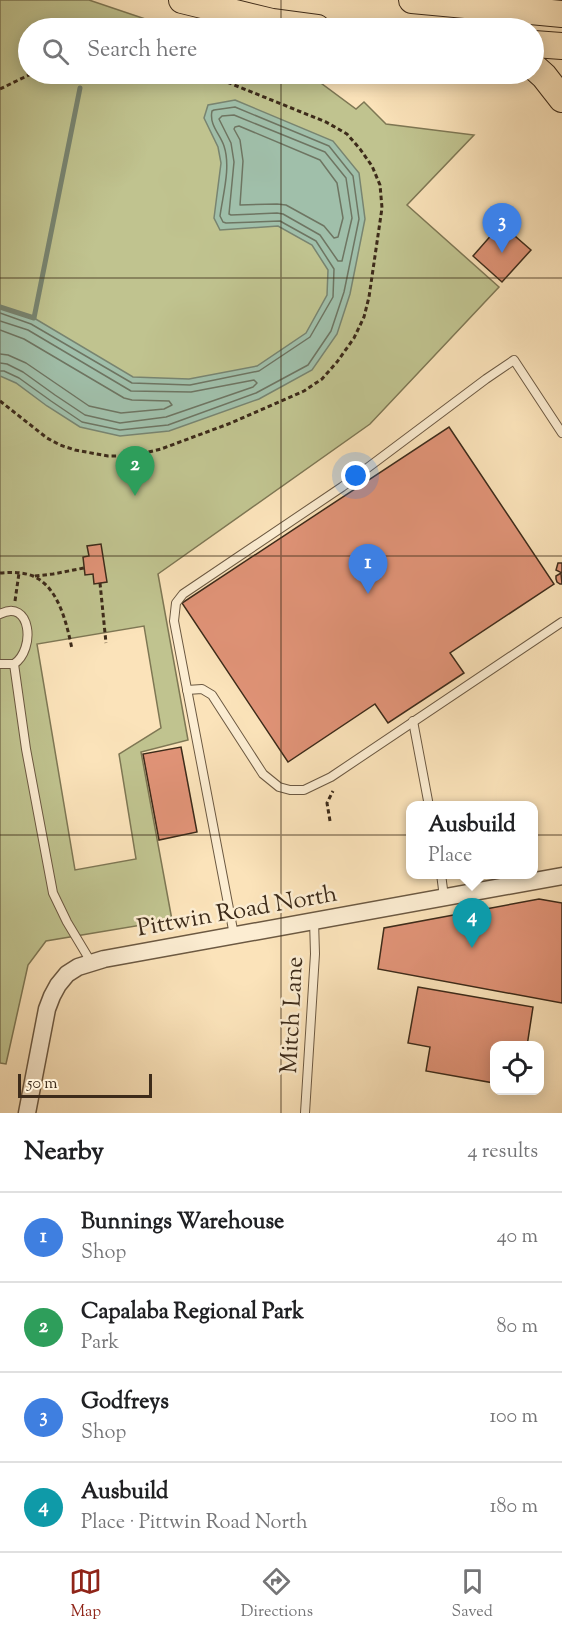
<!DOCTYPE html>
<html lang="en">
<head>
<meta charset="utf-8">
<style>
	body { margin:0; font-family:"Sorts Mill Goudy",serif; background:#f6f6f6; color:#202124 }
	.controls { position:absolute; right:18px; bottom:18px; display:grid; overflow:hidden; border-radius:12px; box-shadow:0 3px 15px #0003 }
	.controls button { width:54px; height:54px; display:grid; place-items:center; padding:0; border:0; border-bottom:2px solid #e0e0e0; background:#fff; color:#202124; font:30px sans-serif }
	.scale { position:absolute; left:18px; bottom:15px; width:134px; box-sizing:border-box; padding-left:6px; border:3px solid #3d2b1a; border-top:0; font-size:16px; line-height:21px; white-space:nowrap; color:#3d2b1a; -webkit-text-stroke:4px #fcedd2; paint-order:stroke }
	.you { position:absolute; left:356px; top:476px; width:21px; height:21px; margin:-15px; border:4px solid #fff; border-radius:50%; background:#1a73e8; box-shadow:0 0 0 9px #1a73e833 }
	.badge { display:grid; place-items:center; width:39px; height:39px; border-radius:50%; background:#8f2418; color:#fff; font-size:20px; font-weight:700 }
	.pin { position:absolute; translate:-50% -50px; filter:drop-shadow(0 2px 3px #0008) }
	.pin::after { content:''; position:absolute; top:32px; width:21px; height:18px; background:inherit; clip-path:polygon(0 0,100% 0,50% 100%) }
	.popup { position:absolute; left:406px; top:801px; width:132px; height:78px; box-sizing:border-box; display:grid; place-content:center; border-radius:12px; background:#fff; filter:drop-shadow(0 2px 4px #0005); font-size:20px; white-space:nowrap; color:#757577 }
	.popup b { font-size:22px; color:#202124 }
	.popup::after { content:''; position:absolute; left:50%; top:100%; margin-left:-12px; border:12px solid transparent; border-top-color:#fff }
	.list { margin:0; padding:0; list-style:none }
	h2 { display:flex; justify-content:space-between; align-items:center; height:78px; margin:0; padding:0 24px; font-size:26px }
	h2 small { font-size:20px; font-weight:400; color:#757577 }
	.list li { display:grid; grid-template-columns:39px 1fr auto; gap:18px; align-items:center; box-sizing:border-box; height:90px; padding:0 24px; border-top:2px solid #e0e0e0 }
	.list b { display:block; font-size:22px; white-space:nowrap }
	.list p { margin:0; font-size:20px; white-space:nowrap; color:#757577 }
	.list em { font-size:20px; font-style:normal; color:#757577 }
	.icon { flex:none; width:33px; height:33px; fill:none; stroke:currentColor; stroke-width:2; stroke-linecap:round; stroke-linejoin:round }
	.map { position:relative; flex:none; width:562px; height:1113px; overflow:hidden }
	.search { position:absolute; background:#fff; box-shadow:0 3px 15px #0003; left:18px; right:18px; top:18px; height:66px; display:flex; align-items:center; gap:15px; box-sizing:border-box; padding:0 21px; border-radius:33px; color:#757577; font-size:22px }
	.sheet { height:438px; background:#fff }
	nav { display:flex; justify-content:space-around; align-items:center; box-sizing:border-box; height:84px; border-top:2px solid #e0e0e0; background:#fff; font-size:16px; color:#757577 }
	nav a { display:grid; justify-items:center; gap:3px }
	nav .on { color:#8f2418 }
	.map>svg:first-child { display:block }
</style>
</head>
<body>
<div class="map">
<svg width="562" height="1113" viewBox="0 0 562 1113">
	<rect width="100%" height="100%" fill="#fbe3ba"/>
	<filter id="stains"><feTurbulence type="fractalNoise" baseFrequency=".00333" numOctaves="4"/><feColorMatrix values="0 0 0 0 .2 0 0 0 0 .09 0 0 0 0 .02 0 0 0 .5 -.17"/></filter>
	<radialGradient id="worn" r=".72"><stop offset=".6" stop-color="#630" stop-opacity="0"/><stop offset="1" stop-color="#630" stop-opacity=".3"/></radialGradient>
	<path fill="#c0c38f" stroke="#7e7754" stroke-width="1.5" fill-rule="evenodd" d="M0,0h89l83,28h-144v46h272l18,7 38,28 8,-7 22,22 88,11 -67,70 92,82 -129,137 -212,150 30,166 -47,12 31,168 -126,21 -18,24 -22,99 -6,-1zM144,626l17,102 -42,26 17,105 -61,11 -38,-226z"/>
	<path fill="#a0bfaa" stroke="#788470" stroke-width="1.5" d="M235,100l98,41 26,32 6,46 -15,75 -13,40 -25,36 -53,29 -90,32 -49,5 -40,-9 -33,-21 -31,-23 -16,-7v-69l34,11 99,59 56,2 68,-13 49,-33 21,-38 1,-25 -16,-25 -34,-19 -58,4 -6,-12 7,-55 -3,-16 -14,-29 4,-13z"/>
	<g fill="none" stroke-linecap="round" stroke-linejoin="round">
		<g stroke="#6e7562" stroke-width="1.5">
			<path d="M234,115l91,37 21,26 6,40 -10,43h-4l-18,-26 -37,-21 -6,-1 -46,2 -2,-1 5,-52 -3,-19 -12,-24 3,-3z"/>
			<path d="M239,126l81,34 17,23 6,35 -5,19 -4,1 -10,-12 -38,-21 -9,-1 -37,1 3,-44 -3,-21 -6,-11 1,-2z"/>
			<path d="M0,313l31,11 101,59 58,2 69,-14 51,-34 23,-40 1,-28 -18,-28 -36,-20 -54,2 -3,-1 -3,-6c3,-22 11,-49 4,-70 -4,-12 -15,-21 -12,-35l2,-1 21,-3 94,39 24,30 6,43 -15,73 -13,39 -23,34 -52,28 -88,32 -48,5 -38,-8 -31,-21 -32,-23 -15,-7h-4"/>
			<path d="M0,321l28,9 103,61 60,1 63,-12 3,3 -4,4 -87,30 -46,6 -35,-8 -30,-20 -32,-23 -16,-8 -7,-1"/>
			<path d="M0,330l24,9 100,59 8,2 37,1 3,4 -8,4 -43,4 -32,-7 -63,-43 -18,-8 -8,-1"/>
		</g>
		<path stroke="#788470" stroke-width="5" d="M0,307l34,11 46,-230"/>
	</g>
	<g fill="#e09377" stroke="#3d2b1a" stroke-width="1.5">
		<path d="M501,224l30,26 -29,32 -29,-26z"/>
		<path d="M449,427l105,157 -104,69 14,20 -76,50 -13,-19 -87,58 -106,-159z"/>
		<path d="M101,544l6,38 -13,2 -1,-10 -8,1 -2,-18 6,-1 -2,-10z"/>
		<path d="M558,563h4v10l-6,-3z"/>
		<path d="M561,573l1,11h-2l-3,-2 -1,-3v-3z"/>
		<path d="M181,747l16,85 -38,8 -16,-86z"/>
		<path d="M539,899l23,4v100l-184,-34 6,-41z"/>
		<path d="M418,987l115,20 -6,39h-33v37l-68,-12 4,-24 -22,-4z"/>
	</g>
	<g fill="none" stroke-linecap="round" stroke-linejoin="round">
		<defs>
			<g id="service">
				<path d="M0,614c31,-16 36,35 14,50h-14"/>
				<path d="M14,664l12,85 27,144 14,29 24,40"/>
				<path d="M187,690l15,-1 10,6 51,79 16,13 11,3h14l27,-13 231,-155"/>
				<path d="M413,721l16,85"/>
				<path d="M441,874l3,23"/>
				<path d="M234,935l-60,-314 2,-18 7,-9 159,-107 144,-108 28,-19 48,73"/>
				<path d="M305,1113l10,-159 -1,-34"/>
			</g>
			<path id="minor" d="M27,1113l20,-104 5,-13 6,-11 9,-11 11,-7 26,-8 458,-83"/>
			<g id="primary">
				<path d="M182,0l90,22 45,6"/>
				<path d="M412,0l150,14"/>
				<path d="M534,44l28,2"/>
				<path d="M534,67l10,9 18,23"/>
			</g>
		</defs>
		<use href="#service" stroke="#6c5942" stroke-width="10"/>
		<use href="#minor" stroke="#6c5942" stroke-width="19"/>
		<use href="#primary" stroke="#3d2b1a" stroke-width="28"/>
		<g stroke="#3d2b1a" stroke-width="3" stroke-dasharray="4.5 3" stroke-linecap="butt">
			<path d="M0,89l31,-15"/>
			<path d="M0,401l47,37 13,7 15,5 33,6h24l29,-7 70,-26 73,-32 18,-12 15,-17 17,-24 10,-21 5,-20 13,-89 -2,-23 -8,-19 -12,-17 -13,-15 -21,-12 -119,-48"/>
			<path d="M0,573c11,-1 23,-1 33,3 26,11 34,49 39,73"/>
			<path d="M35,576l18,-2 31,-6"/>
			<path d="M100,583l6,60"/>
			<path d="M15,601l4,-28"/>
			<path d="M330,821l-3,-18 6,-12"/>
		</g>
		<use href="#service" stroke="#fcedd2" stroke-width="8"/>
		<use href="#minor" stroke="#fcedd2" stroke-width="16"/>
		<use href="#primary" stroke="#fbe3ba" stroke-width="26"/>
	</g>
	<path fill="none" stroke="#3d2b1a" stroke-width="1.5" stroke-opacity="0.55" d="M281,0v28M281,74v1039M0,278h562M0,556h562M0,835h562"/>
	<g text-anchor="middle" stroke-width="5" stroke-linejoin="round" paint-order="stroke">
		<g font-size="24" fill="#3d2b1a" stroke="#fcedd2">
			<text transform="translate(237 910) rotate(-10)" y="8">Pittwin Road North</text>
			<text transform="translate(291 1015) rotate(-87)" y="8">Mitch Lane</text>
		</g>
	</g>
	<rect width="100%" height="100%" filter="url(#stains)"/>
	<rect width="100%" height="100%" fill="url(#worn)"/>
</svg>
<div class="controls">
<button><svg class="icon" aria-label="locate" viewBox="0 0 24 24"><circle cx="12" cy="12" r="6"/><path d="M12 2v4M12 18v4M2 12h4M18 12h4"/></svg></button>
</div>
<div class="scale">50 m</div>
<div class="you"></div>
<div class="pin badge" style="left:368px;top:594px;background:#3f7fe0">1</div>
<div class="pin badge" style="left:135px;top:496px;background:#2e9e5b">2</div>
<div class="pin badge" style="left:502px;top:253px;background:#3f7fe0">3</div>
<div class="pin badge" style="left:472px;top:948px;background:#0f9aa8">4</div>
<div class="popup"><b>Ausbuild</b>Place</div>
<div class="search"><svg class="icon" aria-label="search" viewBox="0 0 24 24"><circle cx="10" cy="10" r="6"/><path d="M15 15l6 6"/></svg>Search here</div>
</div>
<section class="sheet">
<h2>Nearby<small>4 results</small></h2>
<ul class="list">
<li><span class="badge" style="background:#3f7fe0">1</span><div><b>Bunnings Warehouse</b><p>Shop</p></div><em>40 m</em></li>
<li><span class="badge" style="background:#2e9e5b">2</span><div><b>Capalaba Regional Park</b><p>Park</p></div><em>80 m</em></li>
<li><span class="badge" style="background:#3f7fe0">3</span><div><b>Godfreys</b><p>Shop</p></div><em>100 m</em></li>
<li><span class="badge" style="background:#0f9aa8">4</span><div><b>Ausbuild</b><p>Place · Pittwin Road North</p></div><em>180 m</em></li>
</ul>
</section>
<nav>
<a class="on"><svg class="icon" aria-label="map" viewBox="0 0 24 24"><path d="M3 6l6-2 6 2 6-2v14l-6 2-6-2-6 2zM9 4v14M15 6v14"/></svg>Map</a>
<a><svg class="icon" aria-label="directions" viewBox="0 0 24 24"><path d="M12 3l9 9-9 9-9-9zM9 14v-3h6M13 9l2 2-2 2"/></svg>Directions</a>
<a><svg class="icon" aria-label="saved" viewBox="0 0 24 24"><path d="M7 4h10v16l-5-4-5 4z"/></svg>Saved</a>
</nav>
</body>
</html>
